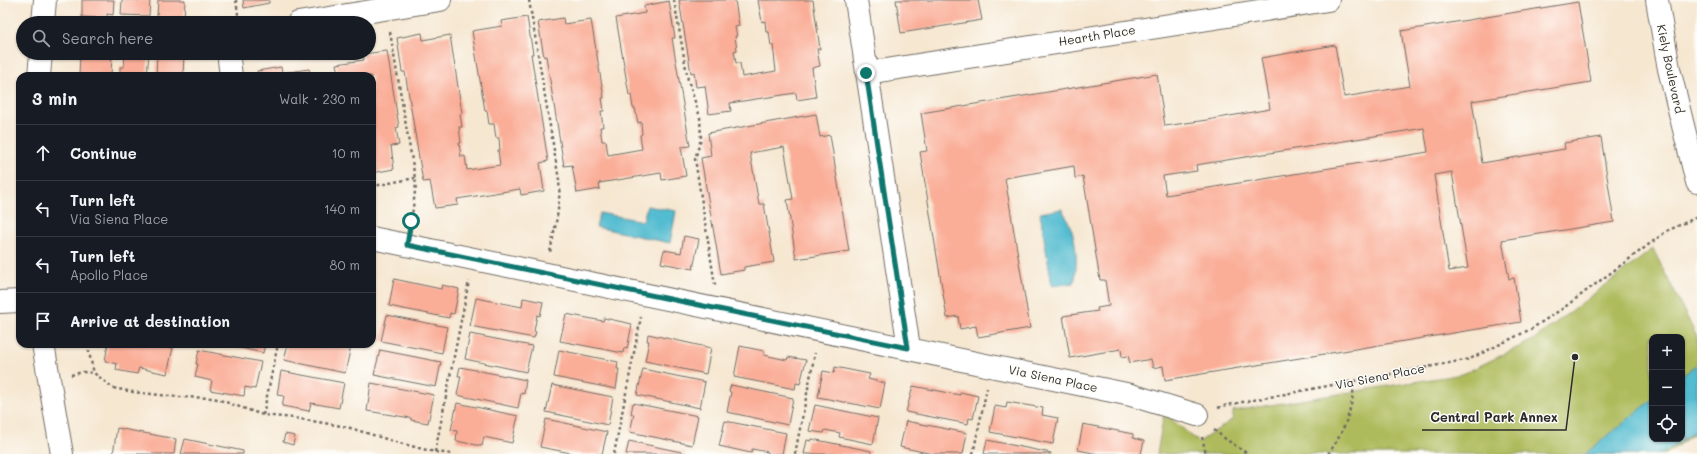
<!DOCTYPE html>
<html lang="en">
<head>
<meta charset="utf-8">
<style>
	body { margin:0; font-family:Mali,sans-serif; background:#20242c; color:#f1f3f6 }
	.controls { position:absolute; right:12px; bottom:12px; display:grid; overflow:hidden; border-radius:8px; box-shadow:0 1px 3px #0004 }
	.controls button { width:36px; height:36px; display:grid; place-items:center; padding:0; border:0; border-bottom:1px solid #363941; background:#171b24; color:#f1f3f6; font:20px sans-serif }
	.stop { position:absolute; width:12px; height:12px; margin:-9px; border:3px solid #0f766e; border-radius:50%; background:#fff }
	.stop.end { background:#0f766e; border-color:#fff; box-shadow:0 1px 4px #0008 }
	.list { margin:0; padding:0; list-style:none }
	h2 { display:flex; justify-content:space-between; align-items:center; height:52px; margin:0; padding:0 16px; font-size:17px }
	h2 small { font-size:13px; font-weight:400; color:#9ea1a6 }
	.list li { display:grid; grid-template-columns:26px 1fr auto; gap:12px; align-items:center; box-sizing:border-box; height:56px; padding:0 16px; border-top:1px solid #363941 }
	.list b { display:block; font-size:15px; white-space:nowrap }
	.list p { margin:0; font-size:13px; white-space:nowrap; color:#9ea1a6 }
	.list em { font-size:13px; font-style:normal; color:#9ea1a6 }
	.icon { flex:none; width:22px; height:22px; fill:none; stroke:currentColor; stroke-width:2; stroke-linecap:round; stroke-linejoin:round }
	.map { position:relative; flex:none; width:1697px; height:454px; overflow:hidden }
	.search { position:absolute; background:#171b24; box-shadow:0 1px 3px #0004; left:16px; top:16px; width:360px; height:44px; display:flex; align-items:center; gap:10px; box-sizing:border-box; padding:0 14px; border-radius:22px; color:#9ea1a6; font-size:15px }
	.panel { position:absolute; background:#171b24; box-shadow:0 1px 3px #0004; left:16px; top:72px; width:360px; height:276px; border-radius:12px }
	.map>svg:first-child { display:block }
</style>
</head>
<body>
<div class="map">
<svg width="1697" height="454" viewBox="0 0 1697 454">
	<rect width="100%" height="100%" fill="#fdfcf7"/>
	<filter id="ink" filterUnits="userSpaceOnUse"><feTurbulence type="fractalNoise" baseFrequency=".025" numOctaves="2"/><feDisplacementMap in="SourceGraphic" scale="8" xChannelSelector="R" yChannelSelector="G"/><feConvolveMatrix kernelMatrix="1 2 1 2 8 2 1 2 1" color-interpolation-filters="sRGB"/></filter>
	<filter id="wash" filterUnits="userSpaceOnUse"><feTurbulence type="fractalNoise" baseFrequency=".012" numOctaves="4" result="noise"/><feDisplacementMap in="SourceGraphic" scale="16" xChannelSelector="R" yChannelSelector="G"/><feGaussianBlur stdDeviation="0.9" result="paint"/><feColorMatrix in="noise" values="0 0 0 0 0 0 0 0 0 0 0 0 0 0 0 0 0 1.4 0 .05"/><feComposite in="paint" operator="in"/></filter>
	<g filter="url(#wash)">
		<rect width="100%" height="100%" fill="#f6e7d1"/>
		<path fill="#aebb5c" stroke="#6c7344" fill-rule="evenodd" d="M1653,249l44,88v95l-31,22h-509l7,-41 35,29 34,-23v-8l230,-37 70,-34zM1652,337h30v102h-30z"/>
		<g fill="#53bcd0" stroke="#3f747e">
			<path d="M647,206l29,5 -6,32 -74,-16 4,-14 43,8z"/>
			<path d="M1062,209c14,25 16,42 13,70l-1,4 -22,3 -12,-73z"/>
			<path d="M1697,364v66l-35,24h-77l67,-54v39h30v-63z"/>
		</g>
		<g id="blocks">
			<g fill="#faad97" fill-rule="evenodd">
				<path d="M82,0h32l-1,15 -6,-1v4l-25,-1z"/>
				<path d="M122,0h28l-1,16 -28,-1z"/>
				<path d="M158,0h27l-1,19 -27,-2z"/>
				<path d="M243,0h26v3l-25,5z"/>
				<path d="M679,0h56l4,26 -4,1 2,9h-2l2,14 -3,1 2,12h4l2,14 34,-6 -3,-26 -2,1 -2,-14h-3l-1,-11 -3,1 -4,-22h55l7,49h-3l3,17 -8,2 4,29 -19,3 -1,-7 -66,10 1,8 -22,3 -4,-28 -9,1 -2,-15 -3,1z"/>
				<path d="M896,0h82l4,20 -81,13z"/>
				<path d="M669,1l6,37h-3l18,108 -9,1 5,29 -24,4 -1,-7 -62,10 1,6 -23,4 -5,-28 -8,1 -18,-110 -2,1 -6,-35 25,-4 1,6 27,-4 13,78h-2l2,13h-3l2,16h-3l2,14h4l2,14 34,-6 -2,-14 2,-1 -1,-12 -3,1 -3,-15h-2l-2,-13h-2l-13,-77 29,-5 -1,-7z"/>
				<path d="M1578,2l13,80 -119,19 10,62 83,-14 -1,-6 37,-6 13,85 -112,18 7,39 5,-1 7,44 -356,58 -2,-14 -10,2 -2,-9 -21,4 -2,-7 -6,1 -1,-8 -51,9 -7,-42 35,-5 -1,-3 12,-2 -4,-26h-5l-17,-104 -8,2 -1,-12 -69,12 25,150 -52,9 -2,-11 -16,3 -2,-13 -11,2 -27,-166 7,-1 -6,-38 236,-39 8,52 42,-6 63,-11 -9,-51 74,-13 9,52 66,-11 -9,-55zM1424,128l4,24 -262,43 -3,-19 34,-5 -1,-6zM1452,172l16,96 -19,3 -15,-96z"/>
				<path d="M527,17l6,37h-2l17,107 -8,2 4,28 -23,4 -1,-6 -63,10 1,6 -23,3 -5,-27 -7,1 -18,-110h-3l-5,-34 25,-5 1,7 27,-5 12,78 -2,1 2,13h-3l2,16h-2l2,14 4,-1 2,14 33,-5 -2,-15h2l-1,-12h-3l-2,-14h-5l-2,-13h-2l-13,-80 30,-5 -1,-5z"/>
				<path d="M387,51l12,76 -3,1 3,17 -8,1 3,23 -22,4v-97h-36v-2l2,-1 -2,-9 28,-4 -1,-6z"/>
				<path d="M80,53h32l-1,23h-32z"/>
				<path d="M125,53h24l-2,23h-27v-9h4z"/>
				<path d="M157,53h31v2h-4l-1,21h-27z"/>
				<path d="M281,67l1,6 27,-4 2,7h-53l-1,-5z"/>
				<path d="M816,114l4,23 10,-2 19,116 -53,8 -9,-59 6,-1 -9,-52 -34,6 9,51h5l10,58 -30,5v3l-23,4 -20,-116 10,-2 -3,-23z"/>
				<path d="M684,236l15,3 -6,30 -32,-6 3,-13 17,3z"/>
				<path d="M394,279l47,10 1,-4 17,4 -5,25 -4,-1 -1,5 -60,-12z"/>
				<path d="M476,298l46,9 1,-9 20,4 -3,14 -3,-1 -3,16 2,1 -2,6 -64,-12z"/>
				<path d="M566,314l37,7 1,-3 28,6 -5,25 -3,-1 -1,5 -63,-12z"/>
				<path d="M387,315l60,12 -5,26 -61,-12z"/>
				<path d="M470,334l62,12 -6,26 -61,-13z"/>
				<path d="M648,334l63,14 -5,26 -61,-13 4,-20h-2z"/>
				<path d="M108,344h46l19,4 -6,26 -28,-6 -2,6 -21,-4 1,-6 -12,-3z"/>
				<path d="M223,344h42l-2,9z"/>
				<path d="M288,344h56l7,2 -6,27 -61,-13z"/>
				<path d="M740,346l24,5v4l23,5 1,-3 18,3 -6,24 -4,-1 -1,6 -61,-12z"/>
				<path d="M199,350l62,12 -6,27 -10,-2 -1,9 -34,-6 2,-9 -17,-4 3,-13h-2z"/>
				<path d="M380,350l61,12 -5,25 -62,-12z"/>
				<path d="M559,350l59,12 -1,7h2l-3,20 -62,-12z"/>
				<path d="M460,367l66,13 -2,14 -3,-1 -3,15 -61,-13 4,-19h-3z"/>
				<path d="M835,367l35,7 -2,5 17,4 -5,26 -62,-12 5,-26 11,2z"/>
				<path d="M643,369l62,13 -5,26 -63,-13z"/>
				<path d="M281,371l63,12 -5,25 -28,-5 -2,8 -27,-5 2,-10 -7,-1z"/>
				<path d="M371,383l63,12 -6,28 -17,-3v-2l-44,-7z"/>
				<path d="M552,385l61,12 -5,28 -62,-13z"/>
				<path d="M731,385l62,13 -5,27 -61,-13 4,-20 -2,-1z"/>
				<path d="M913,386l47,9v-3l18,4 -5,23 -4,-1 -1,6 -62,-12z"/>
				<path d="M1007,402l36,6 -1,7 16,3 -5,26 -63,-12 5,-26 11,2z"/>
				<path d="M457,403l61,13 -6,27 -28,-6 -2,9 -26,-5 1,-10 -6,-1z"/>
				<path d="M633,403l65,13 -6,29 -62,-13 4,-18h-3z"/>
				<path d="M815,405l63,13 -5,26 -34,-7 1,-4 -15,-3 -1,3 -15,-2z"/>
				<path d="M546,419l61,13 -5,22h-26l-36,-7z"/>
				<path d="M725,421l61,12 -4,21h-14v-2l-16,-3 -1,4 -32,-7z"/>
				<path d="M906,421l61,12 -4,21h-30l-33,-7z"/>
				<path d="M1083,424l50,10v4l11,3 -3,13h-43l-20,-4z"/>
				<path d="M117,428l59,11 -2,15h-61z"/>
				<path d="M285,434l10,2 -2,9 -10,-3z"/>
				<path d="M185,439l58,12v3h-62z"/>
				<path d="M812,439l59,12v3h-67l3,-14 4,1z"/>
				<path d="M987,440l64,13v1h-67z"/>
				<path d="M629,441l57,12v1h-60z"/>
			</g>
		</g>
	</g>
	<g filter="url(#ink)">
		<use href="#blocks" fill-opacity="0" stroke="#726d65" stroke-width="1"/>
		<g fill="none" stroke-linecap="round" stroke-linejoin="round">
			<defs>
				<g id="minor">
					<path d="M856,0l53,348"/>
					<path d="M43,23l2,-23"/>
					<path d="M298,23l142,-23"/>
					<path d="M230,53l-1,7 2,16"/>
					<path d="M867,73l461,-73"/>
					<path d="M39,76l2,-23"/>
					<path d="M372,238l759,157 66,20"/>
					<path d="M0,302l20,-1"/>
					<path d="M43,344l19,110"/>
				</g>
				<path id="major" d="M1657,0l12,69 28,113"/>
			</defs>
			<use href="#minor" stroke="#726d65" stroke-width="24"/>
			<use href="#major" stroke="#726d65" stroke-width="24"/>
			<g stroke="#726d65" stroke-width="2.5" stroke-dasharray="3 3" stroke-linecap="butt">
				<path d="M236,0l2,14 9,9"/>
				<path d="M529,0l30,180c2,24 -4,48 -9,72"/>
				<path d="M674,0l14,80 12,37 1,22 -6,20 20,126"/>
				<path d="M66,23h6"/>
				<path d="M390,32l26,152 -5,39"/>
				<path d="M372,188l7,-3 36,-7"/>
				<path d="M89,344v9l5,20"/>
				<path d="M71,375l12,-3 11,1 19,15 20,4 45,5 36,1 49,17 31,3 53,9 52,16 36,9 18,2"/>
				<path d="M1218,408l9,-3 243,-46 61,-30 31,-20 105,-78 30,-14"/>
				<path d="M263,415l15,-71"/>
				<path d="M1214,430l13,10 21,14"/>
				<path d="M1202,437l4,17"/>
				<path d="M435,452l34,-171"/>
				<path d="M614,454l27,-137"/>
				<path d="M795,454l20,-101"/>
				<path d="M973,454l14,-66"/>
				<path d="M1328,454c16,-21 25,-46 26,-72"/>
			</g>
			<use href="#minor" stroke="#fff" stroke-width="22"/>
			<use href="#major" stroke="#fff" stroke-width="22"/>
		</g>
	</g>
	<g fill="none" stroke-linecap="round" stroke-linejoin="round" filter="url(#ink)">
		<path stroke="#0f766e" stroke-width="5" d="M411,221l-4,24 501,103 -42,-275"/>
	</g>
	<g text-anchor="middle" stroke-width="3" stroke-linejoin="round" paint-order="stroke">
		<g font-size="12" fill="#2b2b2b" stroke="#fdfcf7">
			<text transform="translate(1097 36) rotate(-9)" y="4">Hearth Place</text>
			<text transform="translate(1670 69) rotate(78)" y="4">Kiely Boulevard</text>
			<text transform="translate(1380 377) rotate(-11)" y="4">Via Siena Place</text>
			<text transform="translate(1053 379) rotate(12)" y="4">Via Siena Place</text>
		</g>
	</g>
	<path fill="none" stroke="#2b2b2b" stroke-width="1.5" d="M1575 357L1566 430H1422"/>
	<circle fill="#2b2b2b" stroke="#fdfcf7" stroke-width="1.5" cx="1575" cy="357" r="4"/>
	<g font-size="13" text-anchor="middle" font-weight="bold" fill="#2b2b2b" stroke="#fdfcf7" stroke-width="3" stroke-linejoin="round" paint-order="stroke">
		<text x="1494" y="422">Central Park Annex</text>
	</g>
</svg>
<div class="controls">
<button>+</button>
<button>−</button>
<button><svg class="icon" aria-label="locate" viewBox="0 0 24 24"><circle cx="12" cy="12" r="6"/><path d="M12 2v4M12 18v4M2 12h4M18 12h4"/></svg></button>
</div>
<div class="stop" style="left:411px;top:221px"></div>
<div class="stop end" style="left:866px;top:73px"></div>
<div class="search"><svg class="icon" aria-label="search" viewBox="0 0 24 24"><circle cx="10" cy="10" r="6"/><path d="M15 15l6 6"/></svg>Search here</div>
<section class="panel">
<h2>3 min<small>Walk · 230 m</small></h2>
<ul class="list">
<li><svg class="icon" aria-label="ahead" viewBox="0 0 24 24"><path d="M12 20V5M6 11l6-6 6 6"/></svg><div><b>Continue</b></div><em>10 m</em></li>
<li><svg class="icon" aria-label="left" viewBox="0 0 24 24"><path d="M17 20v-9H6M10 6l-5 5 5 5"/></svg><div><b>Turn left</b><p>Via Siena Place</p></div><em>140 m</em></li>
<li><svg class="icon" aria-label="left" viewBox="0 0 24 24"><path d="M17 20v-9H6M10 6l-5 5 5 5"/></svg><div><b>Turn left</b><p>Apollo Place</p></div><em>80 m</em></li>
<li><svg class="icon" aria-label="arrive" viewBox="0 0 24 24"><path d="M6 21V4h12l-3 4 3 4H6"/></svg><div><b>Arrive at destination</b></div></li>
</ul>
</section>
</div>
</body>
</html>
